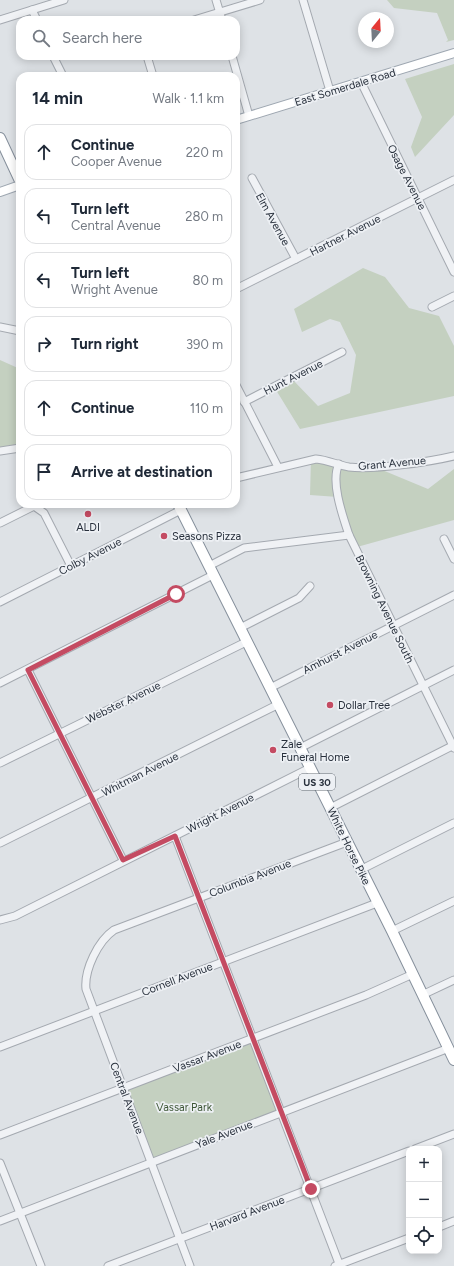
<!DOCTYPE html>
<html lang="en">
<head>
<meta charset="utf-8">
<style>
	body { margin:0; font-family:Figtree,sans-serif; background:#f6f6f7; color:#1f2937 }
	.controls { position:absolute; right:12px; bottom:12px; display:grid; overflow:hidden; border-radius:8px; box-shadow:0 2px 10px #0003 }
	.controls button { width:36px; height:36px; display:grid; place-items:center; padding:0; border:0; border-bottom:1px solid #e0e1e3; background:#fff; color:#1f2937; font:20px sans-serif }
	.compass { position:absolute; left:358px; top:12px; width:36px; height:36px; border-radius:50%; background:#fff; box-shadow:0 2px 10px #0003; rotate:18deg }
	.stop { position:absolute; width:12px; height:12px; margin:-9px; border:3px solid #c44b62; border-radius:50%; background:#fff }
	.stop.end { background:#c44b62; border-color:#fff; box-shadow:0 1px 4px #0008 }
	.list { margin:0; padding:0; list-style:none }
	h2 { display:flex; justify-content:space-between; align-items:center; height:52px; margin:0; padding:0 16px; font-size:17px }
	h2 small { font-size:13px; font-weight:400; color:#747a83 }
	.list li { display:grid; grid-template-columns:26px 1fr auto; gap:12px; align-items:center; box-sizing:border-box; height:56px; margin:0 8px 8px; padding:0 8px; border:1px solid #e0e1e3; border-radius:12px }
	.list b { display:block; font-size:15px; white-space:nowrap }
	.list p { margin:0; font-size:13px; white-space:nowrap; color:#747a83 }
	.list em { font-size:13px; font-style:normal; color:#747a83 }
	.icon { flex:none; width:22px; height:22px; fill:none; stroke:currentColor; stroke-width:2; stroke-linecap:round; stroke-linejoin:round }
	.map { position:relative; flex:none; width:454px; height:1266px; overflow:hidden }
	.search { position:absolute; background:#fff; box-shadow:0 2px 10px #0003; left:16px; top:16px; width:224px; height:44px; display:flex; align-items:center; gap:10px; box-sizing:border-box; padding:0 14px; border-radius:12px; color:#747a83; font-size:15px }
	.panel { position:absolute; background:#fff; box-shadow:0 2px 10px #0003; left:16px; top:72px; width:224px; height:436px; border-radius:12px }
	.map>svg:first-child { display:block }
</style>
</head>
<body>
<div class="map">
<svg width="454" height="1266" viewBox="0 0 454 1266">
	<rect width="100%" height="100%" fill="#dee2e6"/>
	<g fill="#c4d0c0">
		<path d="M387,0h67v40l-8,2 2,-2 -11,-27 -43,-5z"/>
		<path d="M454,64v51l-39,42 -4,-10 11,-30 -17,-38z"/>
		<path d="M363,268l22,9 24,31 30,8 15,30v50l-154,33 -24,-39 16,-11 26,27 32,-13 6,-38 -16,-33 -10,-3 -28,13 -8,-23z"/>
		<path d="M0,360l20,9v75l-20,3z"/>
		<path d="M311,458l64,9 53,22 26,-20v51l-97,27 -19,-50 -28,-2z"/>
		<path d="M253,1038l29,74 -130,50 -30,-74z"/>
	</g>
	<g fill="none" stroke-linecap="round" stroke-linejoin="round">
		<defs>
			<g id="minor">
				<path d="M216,0l6,20"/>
				<path d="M303,0l27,91"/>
				<path d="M32,10l5,10"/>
				<path d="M0,20l64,-20"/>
				<path d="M194,20l66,-20"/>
				<path d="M53,56l10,20"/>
				<path d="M147,56l6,20"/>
				<path d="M232,56l17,60"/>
				<path d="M361,82l93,190"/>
				<path d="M252,178l44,81"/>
				<path d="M236,289l218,-109"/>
				<path d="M432,307l22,-11"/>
				<path d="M0,327l20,4"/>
				<path d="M236,385l42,82"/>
				<path d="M244,402l98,-50"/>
				<path d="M0,451l20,-3"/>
				<path d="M339,464c-9,17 4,53 10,71l105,213"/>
				<path d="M236,478l80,-19c12,1 21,6 33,8 25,3 80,-5 105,-11"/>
				<path d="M0,523l34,-17 10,7 27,53"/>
				<path d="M444,539l10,20"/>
				<path d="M209,566l35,-18 105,-13"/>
				<path d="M0,602l181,-92"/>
				<path d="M240,628l59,-30 11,-12"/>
				<path d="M28,670l95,190"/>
				<path d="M0,683l213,-108"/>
				<path d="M270,688l184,-93"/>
				<path d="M300,748l154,-78"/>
				<path d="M0,763l246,-121"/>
				<path d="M330,808l124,-63"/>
				<path d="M175,836l165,430"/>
				<path d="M0,843l279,-139"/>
				<path d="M360,870l94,-47"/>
				<path d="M0,920l15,-4 295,-148"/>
				<path d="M392,931l62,-30"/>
				<path d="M422,995l32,-15"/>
				<path d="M0,1047l377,-144"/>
				<path d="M0,1135l366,-140 47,-21"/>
				<path d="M415,1149l39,-15"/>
				<path d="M0,1163l41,103"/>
				<path d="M0,1221l449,-173"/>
				<path d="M439,1227l15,-6"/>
				<path d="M108,1266l301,-115"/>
				<path d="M190,1266l-104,-277c-2,-19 12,-48 28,-59l233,-88"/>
				<path d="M335,1266l74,-28"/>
			</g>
			<g id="major">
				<path d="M236,120l218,-67"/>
				<path d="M0,192l20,-7"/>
			</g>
			<g id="highway">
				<path d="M0,138l20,43"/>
				<path d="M178,504l214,427 62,129"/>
			</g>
		</defs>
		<use href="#minor" stroke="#a4a9b0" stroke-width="9"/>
		<use href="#major" stroke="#9ea7b1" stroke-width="10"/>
		<use href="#highway" stroke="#86909c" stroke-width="12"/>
		<use href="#minor" stroke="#f0f2f5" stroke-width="7"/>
		<use href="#major" stroke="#fff" stroke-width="8"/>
		<use href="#highway" stroke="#fff" stroke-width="10"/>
	</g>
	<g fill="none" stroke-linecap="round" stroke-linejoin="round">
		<path stroke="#c44b62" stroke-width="5" d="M176,594l-148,76 95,190 52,-24 136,353"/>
	</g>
	<g fill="#c44b62" stroke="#edf0f4" stroke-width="1.5">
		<circle cx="88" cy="514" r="4"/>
		<circle cx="164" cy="536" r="4"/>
		<circle cx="330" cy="705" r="4"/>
		<circle cx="273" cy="750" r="4"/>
	</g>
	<g text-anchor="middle" stroke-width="3.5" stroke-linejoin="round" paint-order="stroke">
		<rect fill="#edf0f4" stroke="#636a73" stroke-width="1" x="299" y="774" width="36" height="16" rx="3"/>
		<g font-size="10" font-weight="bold" fill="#28303c">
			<text x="317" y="786">US 30</text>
		</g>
		<g font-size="11" fill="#28303c" stroke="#edf0f4">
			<text transform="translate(345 87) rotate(-17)" y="4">East Somerdale Road</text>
			<text transform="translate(407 177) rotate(63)" y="4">Osage Avenue</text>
			<text transform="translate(273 219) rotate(61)" y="4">Elm Avenue</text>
			<text transform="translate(345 235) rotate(-27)" y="4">Hartner Avenue</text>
			<text transform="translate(293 377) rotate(-27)" y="4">Hunt Avenue</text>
			<text transform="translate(392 463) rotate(-5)" y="4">Grant Avenue</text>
			<text transform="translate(90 556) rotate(-27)" y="4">Colby Avenue</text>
			<text transform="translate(385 609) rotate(64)" y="4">Browning Avenue South</text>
			<text transform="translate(340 652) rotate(-27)" y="4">Amhurst Avenue</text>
			<text transform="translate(123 702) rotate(-26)" y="4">Webster Avenue</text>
			<text transform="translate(140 774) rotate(-27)" y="4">Whitman Avenue</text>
			<text transform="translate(220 813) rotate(-27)" y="4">Wright Avenue</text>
			<text transform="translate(349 846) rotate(64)" y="4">White Horse Pike</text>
			<text transform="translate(250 878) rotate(-21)" y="4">Columbia Avenue</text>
			<text transform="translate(177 979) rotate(-21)" y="4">Cornell Avenue</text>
			<text transform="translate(207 1056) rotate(-21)" y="4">Vassar Avenue</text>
			<text transform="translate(127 1098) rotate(69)" y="4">Central Avenue</text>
			<text transform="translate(224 1134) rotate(-21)" y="4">Yale Avenue</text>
			<text transform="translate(247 1213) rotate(-21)" y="4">Harvard Avenue</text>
		</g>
		<g font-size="11" fill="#28303c" stroke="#edf0f4" text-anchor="start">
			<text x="88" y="531" text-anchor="middle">ALDI</text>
			<text x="172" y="540">Seasons Pizza</text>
			<text x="338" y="709">Dollar Tree</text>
			<text x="281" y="748">Zale<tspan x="281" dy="13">Funeral Home</tspan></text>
		</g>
		<g font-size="11" fill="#3e5737" stroke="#edf0f4">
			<text x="184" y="1111">Vassar Park</text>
		</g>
	</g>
</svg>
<div class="controls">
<button>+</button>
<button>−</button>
<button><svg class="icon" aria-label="locate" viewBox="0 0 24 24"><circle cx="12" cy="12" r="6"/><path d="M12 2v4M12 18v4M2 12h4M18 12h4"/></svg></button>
</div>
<svg class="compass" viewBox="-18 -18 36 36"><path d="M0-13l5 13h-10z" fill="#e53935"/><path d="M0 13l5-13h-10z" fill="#747a83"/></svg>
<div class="stop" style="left:176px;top:594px"></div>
<div class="stop end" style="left:311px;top:1189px"></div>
<div class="search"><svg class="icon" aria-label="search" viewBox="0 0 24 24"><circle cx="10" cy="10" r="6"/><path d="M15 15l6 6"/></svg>Search here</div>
<section class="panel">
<h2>14 min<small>Walk · 1.1 km</small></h2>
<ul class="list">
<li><svg class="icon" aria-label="ahead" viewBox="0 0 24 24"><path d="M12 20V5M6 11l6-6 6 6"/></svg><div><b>Continue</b><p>Cooper Avenue</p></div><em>220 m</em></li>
<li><svg class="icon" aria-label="left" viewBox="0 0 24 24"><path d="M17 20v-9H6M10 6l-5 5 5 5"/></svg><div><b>Turn left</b><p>Central Avenue</p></div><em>280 m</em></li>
<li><svg class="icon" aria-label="left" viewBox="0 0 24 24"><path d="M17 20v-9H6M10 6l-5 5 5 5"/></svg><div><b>Turn left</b><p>Wright Avenue</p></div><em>80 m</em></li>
<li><svg class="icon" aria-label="right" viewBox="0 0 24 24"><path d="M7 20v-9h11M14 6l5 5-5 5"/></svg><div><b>Turn right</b></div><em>390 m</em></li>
<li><svg class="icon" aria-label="ahead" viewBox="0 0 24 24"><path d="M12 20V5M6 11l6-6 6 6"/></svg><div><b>Continue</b></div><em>110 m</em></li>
<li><svg class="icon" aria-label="arrive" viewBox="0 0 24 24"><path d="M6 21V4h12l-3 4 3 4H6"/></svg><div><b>Arrive at destination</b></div></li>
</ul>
</section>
</div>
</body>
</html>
